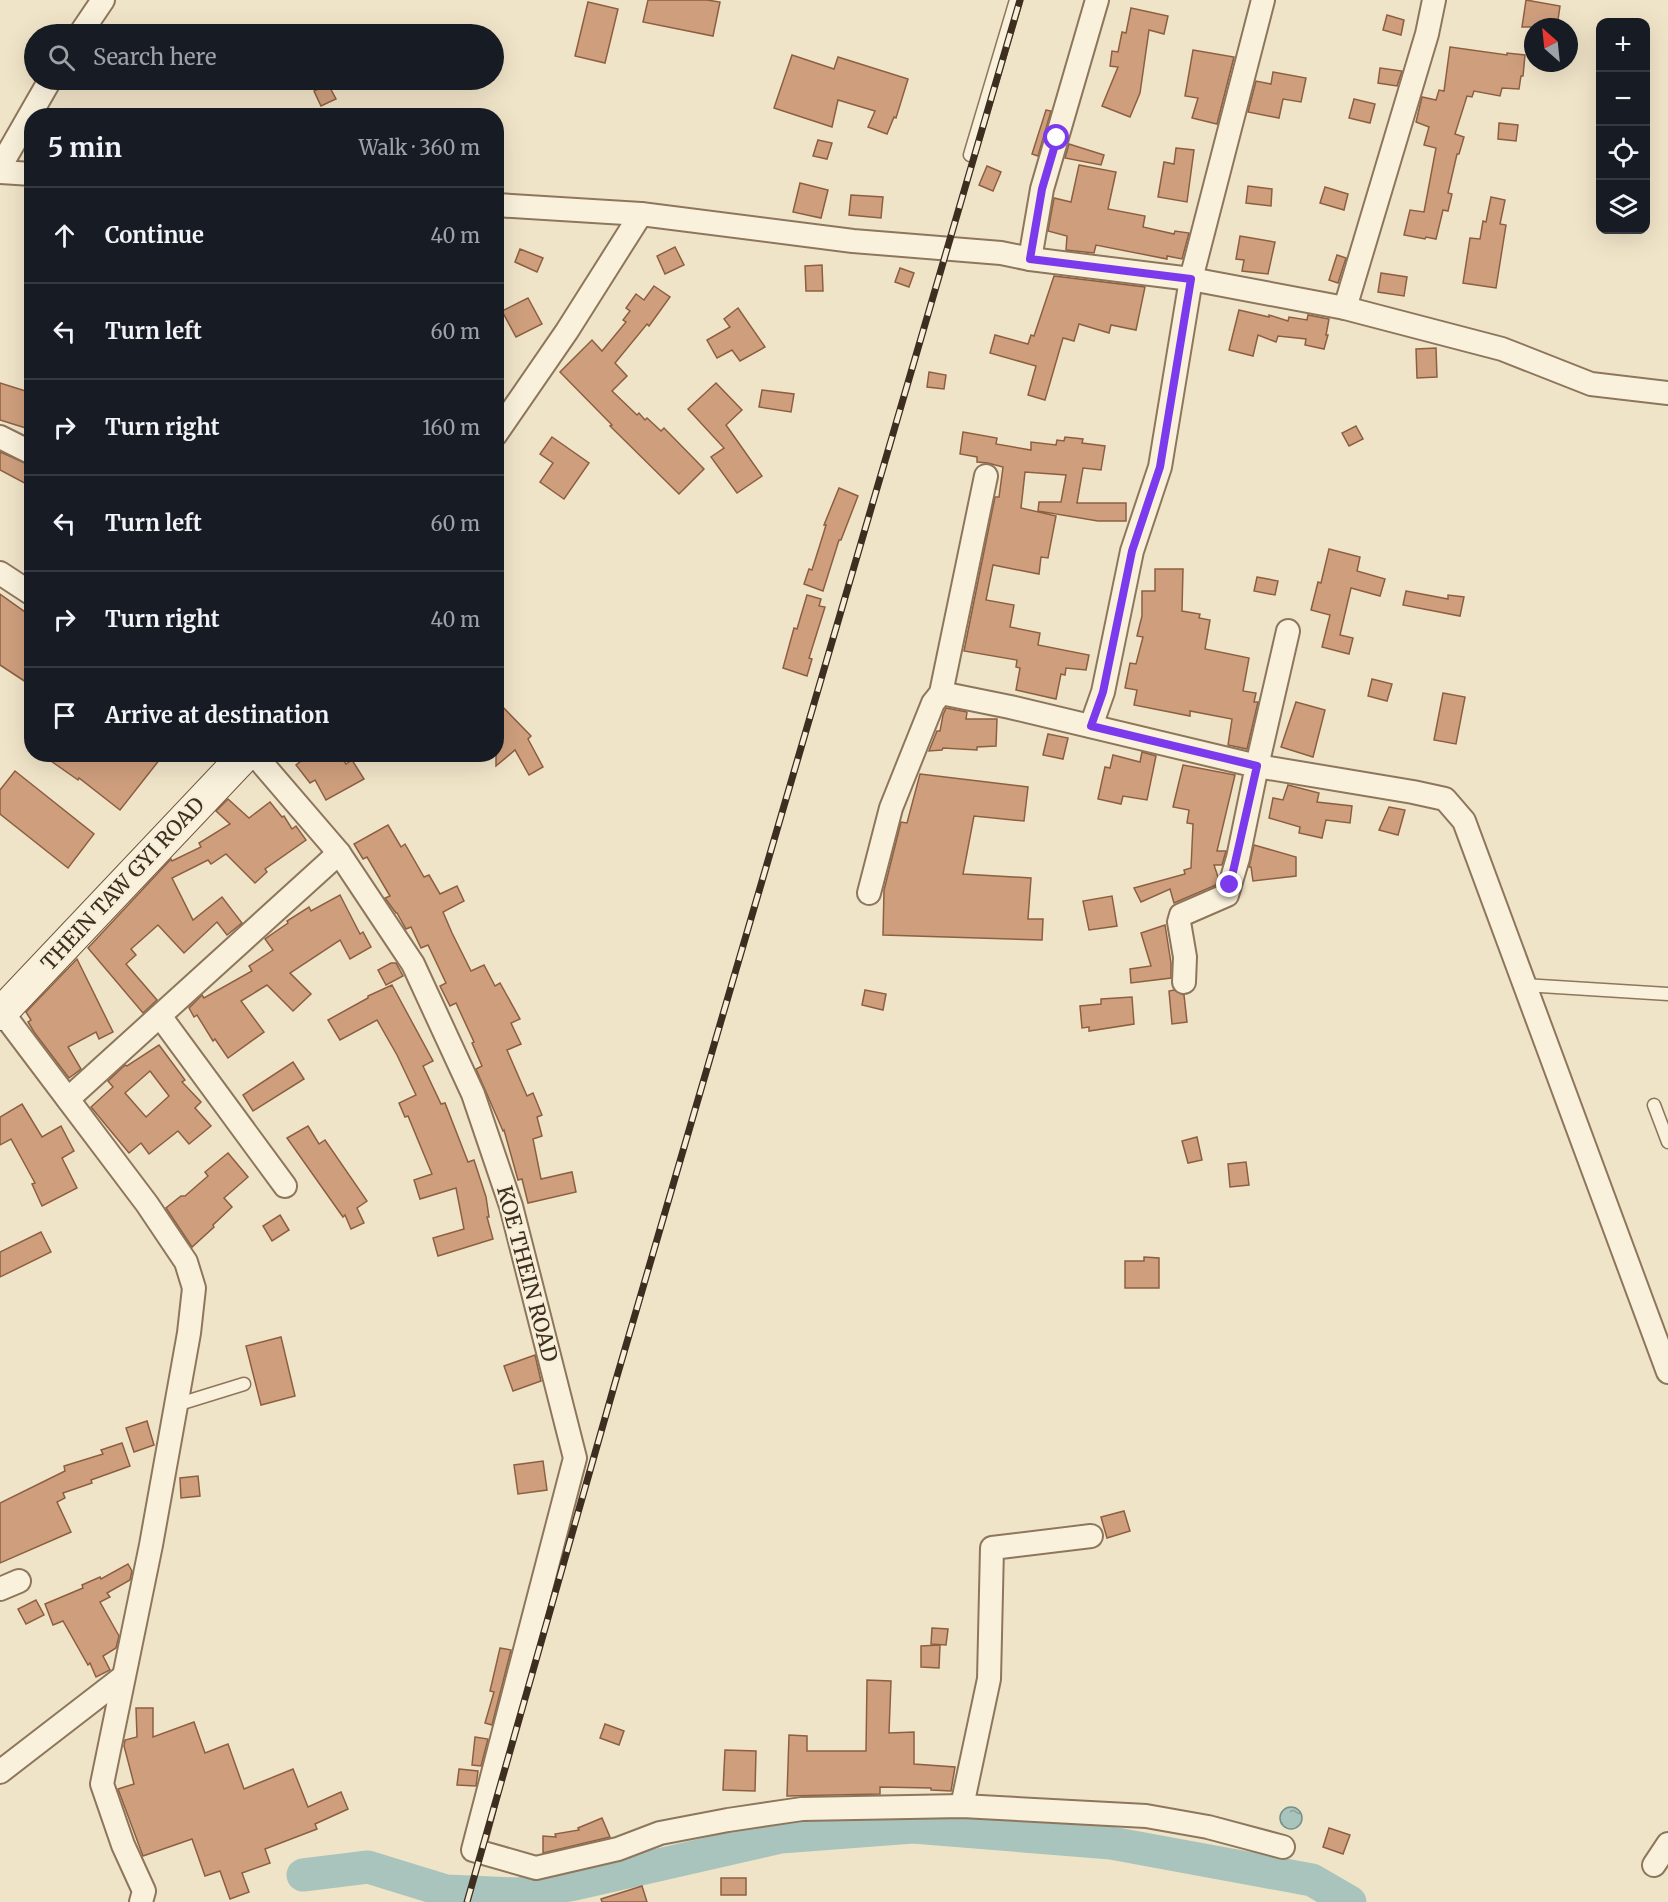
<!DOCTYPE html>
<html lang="en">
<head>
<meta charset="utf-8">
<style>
	body { margin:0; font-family:Merriweather,serif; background:#20242c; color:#f1f3f6 }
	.controls { position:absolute; right:18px; top:18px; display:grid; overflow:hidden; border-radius:12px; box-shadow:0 6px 24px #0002 }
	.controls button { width:54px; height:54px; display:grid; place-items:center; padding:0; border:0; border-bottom:2px solid #363941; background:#171b24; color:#f1f3f6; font:30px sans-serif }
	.compass { position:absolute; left:1524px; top:18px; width:54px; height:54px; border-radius:50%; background:#171b24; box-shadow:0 6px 24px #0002; rotate:333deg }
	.stop { position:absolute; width:18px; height:18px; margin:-14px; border:4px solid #7c3aed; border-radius:50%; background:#fff }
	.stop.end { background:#7c3aed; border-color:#fff; box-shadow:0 2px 6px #0008 }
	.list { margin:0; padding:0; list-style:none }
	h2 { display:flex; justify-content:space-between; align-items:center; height:78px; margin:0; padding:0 24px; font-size:26px }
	h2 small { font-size:20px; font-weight:400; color:#9ea1a6 }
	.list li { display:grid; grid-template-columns:39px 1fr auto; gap:18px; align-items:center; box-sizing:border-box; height:96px; padding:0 24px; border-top:2px solid #363941 }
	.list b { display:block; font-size:22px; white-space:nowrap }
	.list em { font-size:20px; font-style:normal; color:#9ea1a6 }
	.icon { flex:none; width:33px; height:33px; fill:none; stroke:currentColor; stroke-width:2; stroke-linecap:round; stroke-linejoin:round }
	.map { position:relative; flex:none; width:1668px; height:1902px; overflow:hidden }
	.search { position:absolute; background:#171b24; box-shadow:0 6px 24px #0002; left:24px; top:24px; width:480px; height:66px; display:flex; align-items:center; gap:15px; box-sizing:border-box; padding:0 21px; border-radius:33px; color:#9ea1a6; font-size:22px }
	.panel { position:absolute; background:#171b24; box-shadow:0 6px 24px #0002; left:24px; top:108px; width:480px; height:654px; border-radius:24px }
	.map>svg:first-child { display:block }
</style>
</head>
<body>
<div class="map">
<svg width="1668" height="1902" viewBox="0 0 1668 1902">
	<defs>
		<pattern id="water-ripples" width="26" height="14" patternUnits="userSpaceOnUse" patternTransform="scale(1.5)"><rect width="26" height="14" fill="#a9c4bc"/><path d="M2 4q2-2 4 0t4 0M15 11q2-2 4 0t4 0" fill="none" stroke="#8ba098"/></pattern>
	</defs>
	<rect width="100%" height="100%" fill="#f0e4c8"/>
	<circle fill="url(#water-ripples)" stroke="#6f938a" stroke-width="1.5" cx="1291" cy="1818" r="11"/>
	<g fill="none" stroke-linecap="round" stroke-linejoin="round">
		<path stroke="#a9c4bc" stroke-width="33" d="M303,1875l65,-8 78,24 72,3 57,-10 206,-47 132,-10 198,16 201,37 38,22"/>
	</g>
	<g fill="#cf9f7d" stroke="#8d5f41" stroke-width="1.5" fill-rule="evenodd">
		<path d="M648,0h59l13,2 -7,34 -70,-14z"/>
		<path d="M1526,0l34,6 -3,21h-35z"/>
		<path d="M588,2l30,7 -13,54 -30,-7z"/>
		<path d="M1131,8l37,8 -4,18 -15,-4 -9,63 -10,24 -28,-11 16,-39 -8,-1 2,-15 6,1 4,-20 4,1z"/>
		<path d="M1387,15l17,5 -3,15 -18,-5z"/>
		<path d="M1450,47l57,8v-2l18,2 -2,21h-2l-2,13 -17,-1 -2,8 -26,-5 -2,6 -5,-1 -12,38 9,3 -5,17h-2l-9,39 4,1 -4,17 -5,-1 -7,29 -10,-2 -1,2 -21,-4 6,-25 14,2 12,-64 -12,-3 5,-18 -13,-5 6,-25 14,3 3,-10 5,1z"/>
		<path d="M1193,50l41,7 -17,67 -25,-6 6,-20 -13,-2z"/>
		<path d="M792,55l42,14 4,-12 70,22 -12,39 -2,-1 -7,17 -19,-7 7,-16 -37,-11 -6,27 -58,-19z"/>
		<path d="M1380,68l22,3 -5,15 -19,-3z"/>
		<path d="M1273,72l33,6 -5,24 -18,-3 -4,19 -31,-6 8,-31 15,3z"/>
		<path d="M328,84l8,15 -15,7 -7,-15z"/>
		<path d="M1354,99l21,5 -5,19 -21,-5z"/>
		<path d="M1046,110l5,1 -13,45 -6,-2z"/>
		<path d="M1499,123l19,2 -2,16 -18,-2z"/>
		<path d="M818,140l14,3 -5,16 -14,-3z"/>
		<path d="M1069,144l35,11 -3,10 -36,-7z"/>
		<path d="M1176,148l18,2 -7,52 -29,-5 6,-35 10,2z"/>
		<path d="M1079,165l37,7 -8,37 37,7 -2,11 31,7 1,-3 14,2 -7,26 -15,-3v3l-71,-14 -2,8 -28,-3 1,-14 -19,-5 6,-33 17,4z"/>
		<path d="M987,166l14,6 -8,19 -14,-6z"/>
		<path d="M800,183l28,7 -7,28 -28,-6z"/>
		<path d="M1248,186l24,3 -1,17 -25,-3z"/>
		<path d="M1325,187l23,7 -4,16 -24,-7z"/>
		<path d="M851,195l32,2 -2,21 -32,-3z"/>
		<path d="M1491,197l14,3 -5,24 6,1 -10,63 -33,-5 7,-45 10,1 3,-18 3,1z"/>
		<path d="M1240,236l35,6 -7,32 -26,-3 2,-11 -8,-1z"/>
		<path d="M675,247l9,18 -19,9 -8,-18z"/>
		<path d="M520,249l23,9 -6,14 -22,-10z"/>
		<path d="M1337,255l9,3 -8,25 -9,-3z"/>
		<path d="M822,265l1,26h-17l-1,-25z"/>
		<path d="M900,268l14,5 -5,14 -14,-5z"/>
		<path d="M1381,273l26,4 -3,19 -26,-4z"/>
		<path d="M1054,276l91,11 -9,43 -25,-5 -2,8 -30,-9 -5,17 -11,-3 -18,62 -17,-5 8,-29 -46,-13 5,-18 33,9 3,-9 3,1z"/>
		<path d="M654,286l16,11 -21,29 -2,-2 -32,39 12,13 -15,15 25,24 2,-2 6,7 2,-2 14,13 3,-3 40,41 -25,25 -69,-68 2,-1 -52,-53 32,-32 10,11 24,-29 -3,-2 7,-9 -4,-3 10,-14 8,6z"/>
		<path d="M528,298l14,26 -26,13 -14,-26z"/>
		<path d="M738,308l27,39 -25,14 -8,-11 -15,8 -10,-18 23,-13 -6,-8z"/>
		<path d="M1239,310l30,7v-2l19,6 1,-4 18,3 1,-5 21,4 -3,16h2l-4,14 -19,-4 1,-6 -28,-3 -2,6 -18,-7 -5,21 -24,-6z"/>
		<path d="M1436,348l1,29 -20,1 -1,-29z"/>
		<path d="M929,372l17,3 -2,14 -17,-2z"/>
		<path d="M0,383l32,10v37l-32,-10z"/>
		<path d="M716,383l26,27 -16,15 36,51 -25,17 -26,-36 13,-9 -36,-39z"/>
		<path d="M762,390l32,4 -3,18 -32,-5z"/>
		<path d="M1356,426l7,13 -14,7 -7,-13z"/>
		<path d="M963,432l34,6 -1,6 35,6v-8l25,3 1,-5 7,1 1,-4 18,2 -1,4 23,3 -4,24 -18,-2 -6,35h49v18h-28l-60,-10 1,-9h22l5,-27 -41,-3 -4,36 35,8 -8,42 -7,-1 -2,17 -46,-9 -7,35 28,5 -4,22 30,6 -2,12 51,10 -3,15 -20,-2 -1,7 -4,-1 -5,25 -40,-9 4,-22 -4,-1 1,-7 -53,-9 31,-154h4l4,-30 -15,-4 -11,-1v-5l-17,-3z"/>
		<path d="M552,437l37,26 -25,36 -24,-17 13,-19 -13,-9z"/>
		<path d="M0,452l32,14v21l-32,-17z"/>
		<path d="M839,488l19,8 -17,44h-2l-16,51 -19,-7 5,-15 3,1 11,-35 3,-10h-2z"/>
		<path d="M1329,549l31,8 -3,14 28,8 -5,17 -29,-8 -11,47 13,3 -4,16 -27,-7 8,-32 -19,-5 7,-28 3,1z"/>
		<path d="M1155,569h28l-1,42 18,3 -1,4 11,2 -5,29 44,9 -6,33 13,2 -2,9h4l-11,47 -19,-4 4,-26 -42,-8v5l-56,-11 3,-15 -12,-2 5,-25 6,1 7,-27 -6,-1 5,-20v-25h13z"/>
		<path d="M1257,577l21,4 -3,14 -21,-4z"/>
		<path d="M1406,591l42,8v-4l16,2 -4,19 -57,-11z"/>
		<path d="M0,594l32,23v69l-32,-21z"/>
		<path d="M807,595l14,4 -2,7 6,1 -16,51 3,1 -5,17 -24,-8 11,-40 3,1z"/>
		<path d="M1372,679l20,5 -5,17 -19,-5z"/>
		<path d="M1443,693l22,4 -9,47 -22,-4z"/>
		<path d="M496,700l35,36 -3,3 15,28 -14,8 -14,-25 -19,16z"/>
		<path d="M1296,702l29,8 -12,47 -32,-10z"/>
		<path d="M946,708l21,4 -1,7h31l-1,27 -19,1v3l-34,-2 -1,2 -13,1 8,-20h3l3,-16z"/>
		<path d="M1048,734l20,4 -5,21 -20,-4z"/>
		<path d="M1142,752l14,4 -9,44 -24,-4 -2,8 -23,-5 7,-32 5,1 3,-13 27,7z"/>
		<path d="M41,754h123l-44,56 -41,-32 -1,2z"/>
		<path d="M310,754h29l7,10 6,-4 12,19 -38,21 -11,-20 -5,3 -14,-18z"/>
		<path d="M1183,765l52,10 -18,76h9l-4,14h-8l4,12 -2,8 -42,18 -4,-14 -29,13 -7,-14 51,-14 -1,-4 7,-2 2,-44 -6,-1 2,-13 -16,-3z"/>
		<path d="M15,771l79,63 -26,34 -68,-54v-24z"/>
		<path d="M920,774l108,13 -4,34 -50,-5 -11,58 68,4 -3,41h15l-1,21 -159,-5 1,-45 17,-68 6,1z"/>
		<path d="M1288,785l31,8 -2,9 35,4 -2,17 -24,-3 -4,18 -23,-5 1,-6 -31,-9 4,-20 10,2z"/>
		<path d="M228,799l21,19 21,-16 12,15 2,-1 8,13 4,-3 10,14 -41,29 2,3 -12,11 -29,-29 -15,10 -3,-4 -36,18 21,42 29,-23 20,26 -15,12 -10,-13 -33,31 -26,-28 -27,24 5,6 -10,9 31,36 -14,13 -55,-65 83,-89 1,2 29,-14 -2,-4 31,-19 -14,-13z"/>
		<path d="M1389,807l16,3 -7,25 -19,-5z"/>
		<path d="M388,825l13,22 4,-3 19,33 5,-2 11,19 17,-8 7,15 -21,11 9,21 19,38 13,-6 11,21 5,-3 20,36 -9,4 10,21 -14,6 20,46 6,-3 9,22 -5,2 5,19 -9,3 8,40 31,-7 4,20 -48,11 -6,-24 -4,1 -14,-50 -1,1 -27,-62 6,-3 -10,-23 2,-1 -18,-39 -6,3 -10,-20 6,-3 -18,-38 -7,3 -10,-21 -5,2 -9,-16h-1l-11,-15 5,-2 -23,-39 -4,2 -9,-15z"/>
		<path d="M1254,845l42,12v19l-43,5 -2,-14h-2z"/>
		<path d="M340,895l20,39 3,-2 8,15 -21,12 -10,-19 -50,33 21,21 -18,17 -26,-26 -26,16 23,31 -36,26 -13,-19 -2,2 -16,-26 -3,2 -5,-9 13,-13 2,3 48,-27 -3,-5 24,-16 -8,-11 23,-16 -1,-2 22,-14 2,4z"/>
		<path d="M1112,896l5,30 -28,4 -6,-29z"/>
		<path d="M1165,925l6,38v15l-40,5 -1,-14 21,-3 -10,-33z"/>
		<path d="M77,959l36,73 -14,7 -3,-7 -28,15 13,22 -12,9 -35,-46 -6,-10 3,-2 -5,-8z"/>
		<path d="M391,963h5l7,13 -17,9 -8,-15z"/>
		<path d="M392,985l41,76 -10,5 18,38 4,-1 23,59 6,-2 12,37 3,20h-2l6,22 -55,17 -5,-18 31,-9 -8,-41 -36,11 -6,-19 18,-6 -24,-58 -3,1 -6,-14 17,-8 -19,-40 -20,-35 -37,20 -12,-20 40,-22v-2z"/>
		<path d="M865,990l21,4 -3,16 -21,-5z"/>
		<path d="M1174,990l10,5 3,27 -15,2 -3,-33z"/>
		<path d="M1132,997l2,27 -45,7v-4l-7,1 -2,-22 21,-2v-5z"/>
		<path d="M159,1045l26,35 -3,2 19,20 -6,6 16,18 -22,18 -11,-13 -29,23 -8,-11 -12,10 -38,-46 22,-20 -5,-6 17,-16 2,1zM150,1071l19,25 -23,21 -21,-24z"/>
		<path d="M293,1062l11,17 -51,32 -10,-16z"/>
		<path d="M22,1104l20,33 19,-11 13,25 -12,7 15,30 -35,18 -10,-22 3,-1 -24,-44 -11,6v-28z"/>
		<path d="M308,1126l11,18 6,-4 42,61 -10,7 7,15 -13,6 -6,-14 -2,2 -56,-79z"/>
		<path d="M1197,1137l5,23 -14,3 -6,-22z"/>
		<path d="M228,1153l20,24 -24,21 8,9 -19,18 1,2 -22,20 -26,-39 15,-12h4l23,-20 -3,-4z"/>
		<path d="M1246,1162l3,23 -19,2 -2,-23z"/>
		<path d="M280,1215l9,15 -17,11 -9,-15z"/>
		<path d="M41,1232l10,20 -51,25v-25z"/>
		<path d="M1144,1257l15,1v30h-34v-27h19z"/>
		<path d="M281,1337l14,59 -34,9 -15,-59z"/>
		<path d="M535,1355l6,26 -28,10 -9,-25z"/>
		<path d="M147,1421l7,24 -20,7 -8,-24z"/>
		<path d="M122,1443l8,23 -39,14 1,3 -29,10 2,5 -8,4 14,30 -71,31v-60l65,-32 -1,-5 39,-12 -2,-4z"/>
		<path d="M543,1461l4,29 -29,4 -4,-29z"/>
		<path d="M198,1476l2,20 -19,2 -1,-20z"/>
		<path d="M1124,1511l6,20 -23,7 -6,-21z"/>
		<path d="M128,1564l4,7 -2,9 -23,13 3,4 -10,5 19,34 -3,12 -13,8 7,14 -14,7 -6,-14 -2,2 -25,-44 -10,4 -8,-21 38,-16 -1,-3 18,-8 1,2z"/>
		<path d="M36,1600l8,15 -18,9 -8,-15z"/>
		<path d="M932,1628l16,1 -2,16 -15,-1z"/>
		<path d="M940,1645l-1,23 -18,-1v-21z"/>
		<path d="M500,1648l11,2 -19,75 -7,-2 9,-31 -4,-1z"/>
		<path d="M867,1680l24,1 -2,52 25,-1v32l41,3 -4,24 -20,-1v-2l-51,-1v7l-93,2 2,-61 18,1v15h59z"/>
		<path d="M136,1708h17v29l41,-15 11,31 23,-9 16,45 49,-20 15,38 33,-15 7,17 -33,15 2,5 -52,20 5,14 -28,10 7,19 -19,7 -10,-28 -15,5 -13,-37 -49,17 -25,-67 16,-5 -10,-38 1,-6 12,-3z"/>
		<path d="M605,1724l19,7 -5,14 -19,-7z"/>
		<path d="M475,1737l13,2 -7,27 -9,-1z"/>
		<path d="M725,1750l31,1 -1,40 -32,-1z"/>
		<path d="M459,1769l19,2 -2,15 -19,-1z"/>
		<path d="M602,1818l8,19 -67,16v-17l13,1 -1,-3 24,-4 -1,-2z"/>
		<path d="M1329,1828l21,7 -7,19 -20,-7z"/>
		<rect x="721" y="1878" width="25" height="17"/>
		<path d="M642,1886l5,16h-45l-1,-3z"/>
	</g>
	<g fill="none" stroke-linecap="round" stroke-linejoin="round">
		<defs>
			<g id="lane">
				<path d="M970,155l46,-155"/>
				<path d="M1524,985l144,9"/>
				<path d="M1654,1105l14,37"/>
				<path d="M176,1405l68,-21"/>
			</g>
			<g id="street">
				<path d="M80,34l23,-34"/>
				<path d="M0,167l50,-87"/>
				<path d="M0,172l32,2"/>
				<path d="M496,205l145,9 212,27 148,12 29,6 161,20 154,29 157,41 89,35 77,9"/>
				<path d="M1030,259l12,-70 55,-189"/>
				<path d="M1345,308l82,-274 7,-34"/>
				<path d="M496,434l71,-103 74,-117"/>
				<path d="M0,437l32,16"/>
				<path d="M0,573l32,21"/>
				<path d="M1288,631l-31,135 156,26 32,7 19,22 204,551"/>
				<path d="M941,693l69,14 247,59 -19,92 -11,37 -46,20 -2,7 6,35 -1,25"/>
				<path d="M1091,726l12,-34 29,-141 28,-84 31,-188 72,-279"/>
				<path d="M254,754l85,99 74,111 60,130 38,112 64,252 -102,392 63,18 82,-19 42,-16 68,-13 74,-11 160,-3 184,10 62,11 75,20"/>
				<path d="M869,893l22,-85 42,-105 8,-10 45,-217"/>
				<path d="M2,1012l145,192 39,58 8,26 -5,45 -38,212 -49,239 21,61 21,46 -3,11"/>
				<path d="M160,1016l125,170"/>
				<path d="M68,1099l271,-246"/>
				<path d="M0,1589l19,-8"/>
				<path d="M0,1772l123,-95"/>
				<path d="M962,1806l27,-127 3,-131 99,-12"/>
				<path d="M1654,1865l14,-21"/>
			</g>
			<path id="secondary" d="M0,1014l246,-260"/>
		</defs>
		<use href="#lane" stroke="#8d765c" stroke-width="15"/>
		<use href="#street" stroke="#8d765c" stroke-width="26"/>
		<use href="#secondary" stroke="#6f573f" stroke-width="34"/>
		<use href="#lane" stroke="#faf1dc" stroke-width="12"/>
		<use href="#street" stroke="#faf1dc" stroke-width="22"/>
		<use href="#secondary" stroke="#faf1dc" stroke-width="32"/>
		<defs>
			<path id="rail" d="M467,1902l148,-519 405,-1383"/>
		</defs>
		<use href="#rail" stroke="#3d2e20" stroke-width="7"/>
		<use href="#rail" stroke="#f7eed8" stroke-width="4.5" stroke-dasharray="14" stroke-linecap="butt"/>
	</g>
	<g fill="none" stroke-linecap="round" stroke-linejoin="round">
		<path stroke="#7c3aed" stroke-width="8" d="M1057,138l-15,51 -12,70 161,20 -31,188 -28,84 -29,141 -12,34 166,40 -27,119"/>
	</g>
	<g text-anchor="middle" stroke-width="4.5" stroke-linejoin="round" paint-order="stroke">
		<g font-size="21" fill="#3d2e20" stroke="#f7eed8">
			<text transform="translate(123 884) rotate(-47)" y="7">THEIN TAW GYI ROAD</text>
			<text transform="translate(527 1274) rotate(75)" y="7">KOE THEIN ROAD</text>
		</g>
	</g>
</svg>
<div class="controls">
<button>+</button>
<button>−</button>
<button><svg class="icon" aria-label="locate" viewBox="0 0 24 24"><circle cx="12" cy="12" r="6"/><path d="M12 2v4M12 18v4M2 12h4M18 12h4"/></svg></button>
<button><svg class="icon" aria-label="layers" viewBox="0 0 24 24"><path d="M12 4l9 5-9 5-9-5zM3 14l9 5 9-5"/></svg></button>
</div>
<svg class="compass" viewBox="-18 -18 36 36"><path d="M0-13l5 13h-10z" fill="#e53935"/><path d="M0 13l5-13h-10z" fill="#9ea1a6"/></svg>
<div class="stop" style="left:1057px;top:138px"></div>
<div class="stop end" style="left:1230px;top:885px"></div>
<div class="search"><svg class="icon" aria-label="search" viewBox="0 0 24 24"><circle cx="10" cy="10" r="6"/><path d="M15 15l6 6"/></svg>Search here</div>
<section class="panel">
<h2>5 min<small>Walk · 360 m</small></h2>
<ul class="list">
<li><svg class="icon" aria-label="ahead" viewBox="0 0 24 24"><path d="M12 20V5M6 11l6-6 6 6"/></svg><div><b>Continue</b></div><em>40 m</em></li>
<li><svg class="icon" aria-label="left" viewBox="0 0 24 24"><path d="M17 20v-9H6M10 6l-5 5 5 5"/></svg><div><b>Turn left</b></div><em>60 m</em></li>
<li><svg class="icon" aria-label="right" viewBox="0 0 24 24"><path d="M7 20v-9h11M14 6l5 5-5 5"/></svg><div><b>Turn right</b></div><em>160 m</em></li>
<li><svg class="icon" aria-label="left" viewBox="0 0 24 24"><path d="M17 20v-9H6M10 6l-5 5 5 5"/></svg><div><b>Turn left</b></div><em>60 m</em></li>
<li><svg class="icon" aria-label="right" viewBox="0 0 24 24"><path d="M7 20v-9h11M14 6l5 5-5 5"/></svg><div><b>Turn right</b></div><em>40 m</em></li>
<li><svg class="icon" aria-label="arrive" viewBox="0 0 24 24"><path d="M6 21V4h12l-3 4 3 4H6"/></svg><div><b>Arrive at destination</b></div></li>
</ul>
</section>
</div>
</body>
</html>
